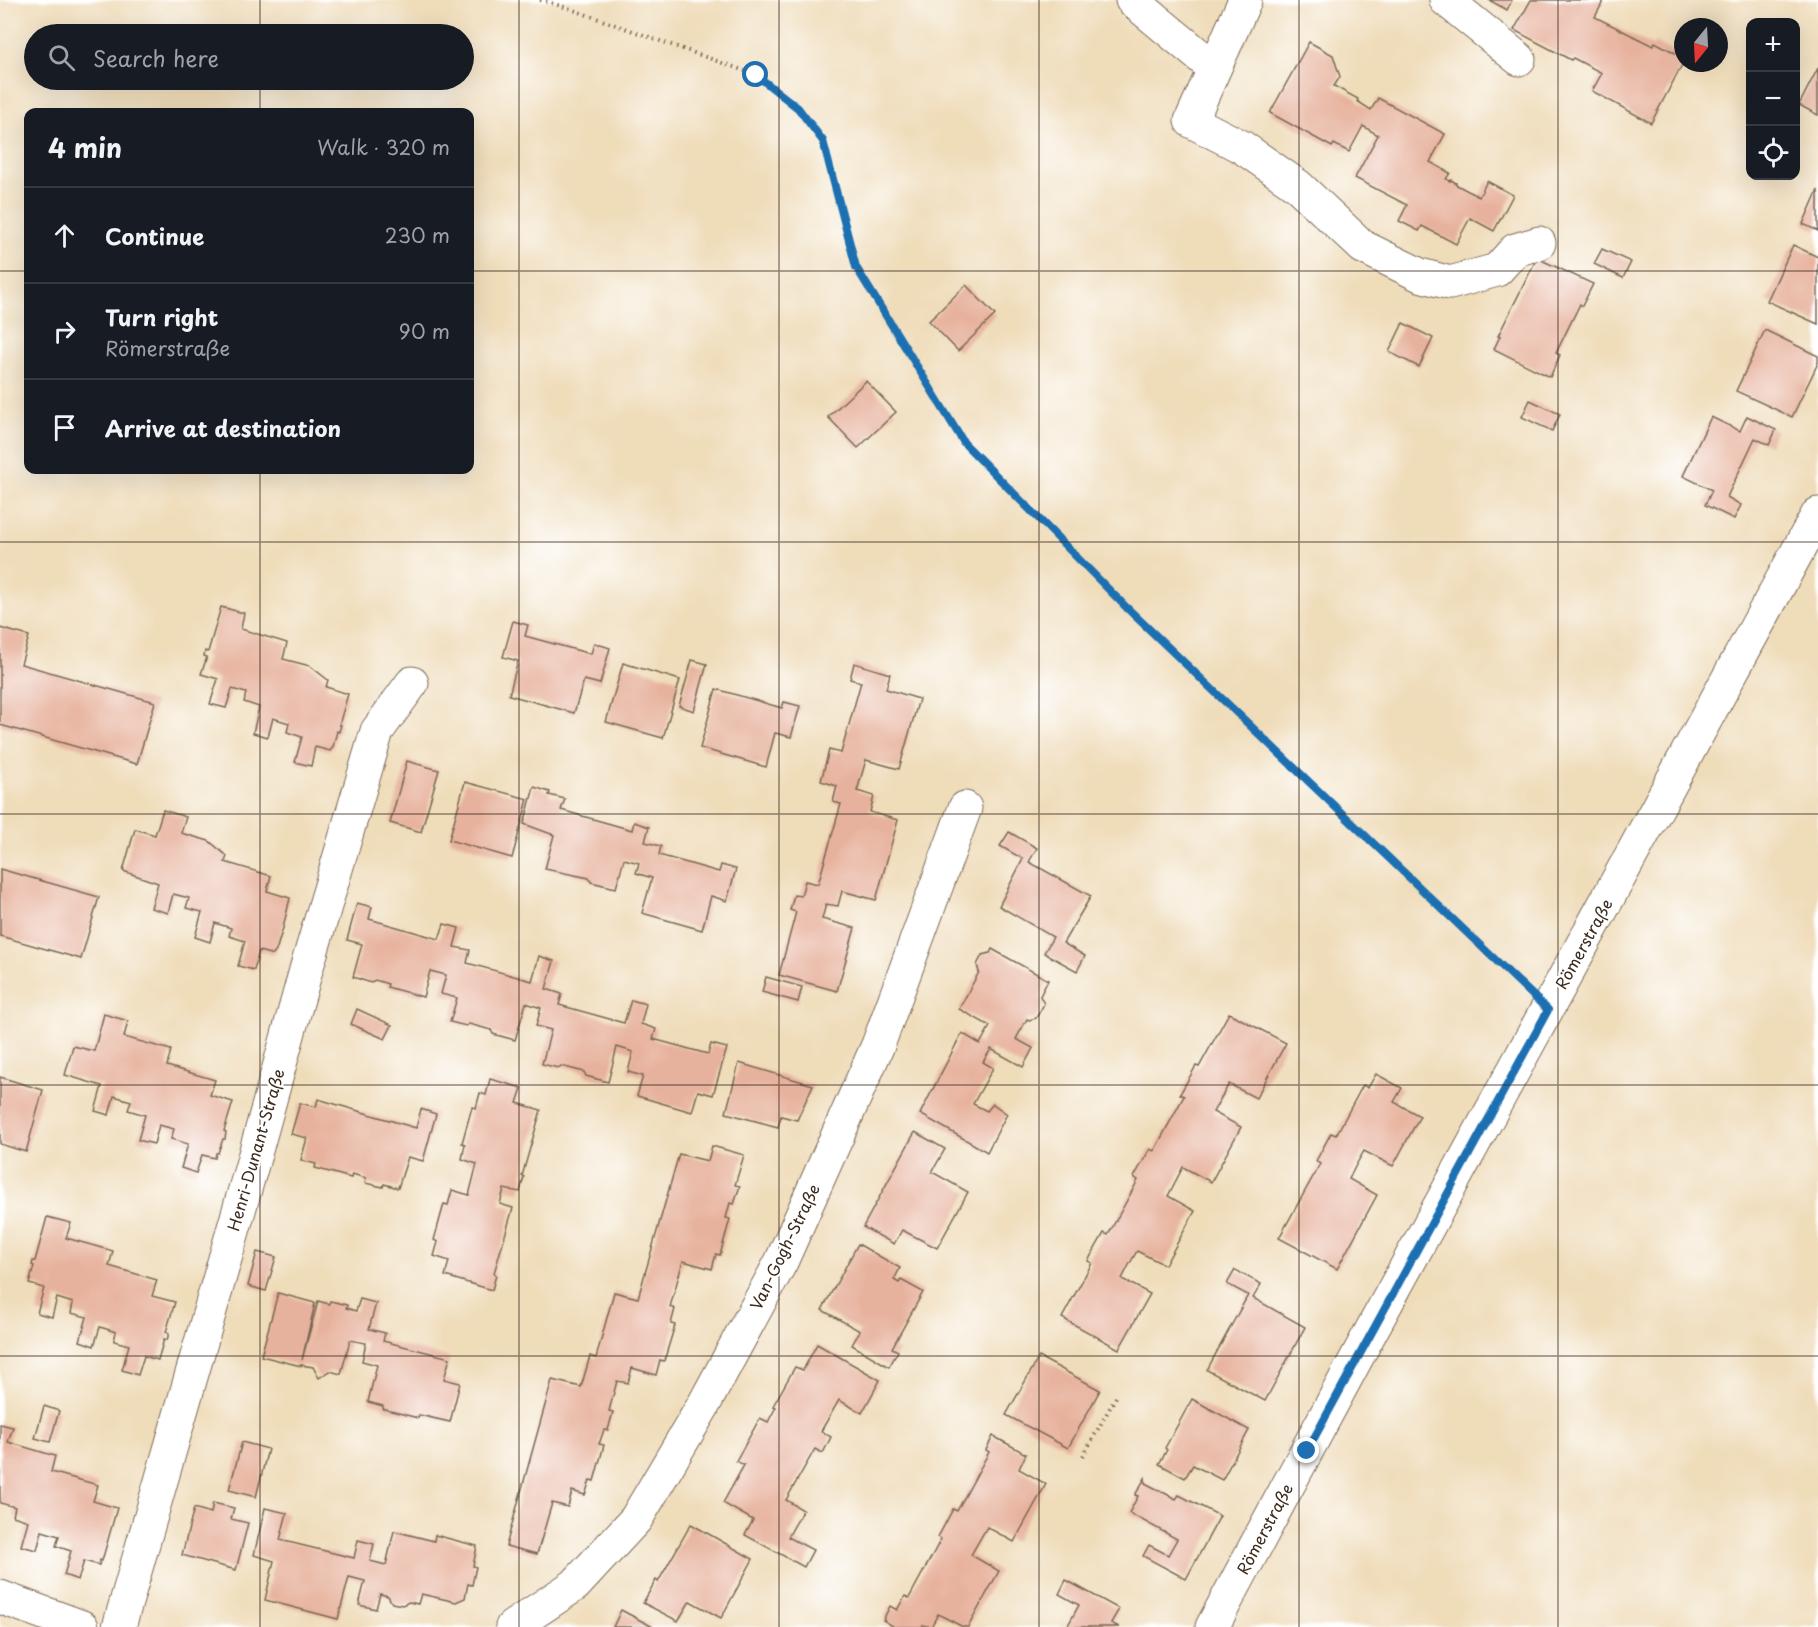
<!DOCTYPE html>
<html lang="en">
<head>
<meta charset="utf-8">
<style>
	body { margin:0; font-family:"Playpen Sans",sans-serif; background:#242831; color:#f1f3f6 }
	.controls { position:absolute; right:18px; top:18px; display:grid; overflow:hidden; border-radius:12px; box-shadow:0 6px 24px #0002 }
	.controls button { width:54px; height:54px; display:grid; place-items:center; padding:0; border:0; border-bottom:2px solid #363941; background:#171b24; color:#f1f3f6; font:30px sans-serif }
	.compass { position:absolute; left:1674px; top:18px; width:54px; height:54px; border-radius:50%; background:#171b24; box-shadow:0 6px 24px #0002; rotate:198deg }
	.stop { position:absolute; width:18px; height:18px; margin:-14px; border:4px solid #1f6fb2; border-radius:50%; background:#fff }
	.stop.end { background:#1f6fb2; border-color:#fff; box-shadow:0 2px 6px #0008 }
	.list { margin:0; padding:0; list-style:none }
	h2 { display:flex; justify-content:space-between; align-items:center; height:78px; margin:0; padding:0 24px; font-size:26px }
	h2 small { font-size:20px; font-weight:400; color:#9ea1a6 }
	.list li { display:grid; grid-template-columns:39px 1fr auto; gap:18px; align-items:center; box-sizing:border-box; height:96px; padding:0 24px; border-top:2px solid #363941 }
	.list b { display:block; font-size:22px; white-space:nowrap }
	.list p { margin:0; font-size:20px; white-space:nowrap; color:#9ea1a6 }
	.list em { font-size:20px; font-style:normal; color:#9ea1a6 }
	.icon { flex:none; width:33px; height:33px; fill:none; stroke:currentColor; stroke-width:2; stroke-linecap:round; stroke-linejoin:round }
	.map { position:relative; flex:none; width:1818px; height:1627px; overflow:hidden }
	.search { position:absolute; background:#171b24; box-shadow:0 6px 24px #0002; left:24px; top:24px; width:450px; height:66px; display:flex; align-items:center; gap:15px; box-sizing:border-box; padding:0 21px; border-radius:33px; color:#9ea1a6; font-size:22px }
	.panel { position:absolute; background:#171b24; box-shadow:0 6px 24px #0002; left:24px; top:108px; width:450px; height:366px; border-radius:12px }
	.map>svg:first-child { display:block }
</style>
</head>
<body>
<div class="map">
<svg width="1818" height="1627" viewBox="0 0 1818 1627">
	<rect width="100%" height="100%" fill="#fff"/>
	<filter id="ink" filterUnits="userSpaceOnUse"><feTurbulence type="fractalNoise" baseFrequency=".0167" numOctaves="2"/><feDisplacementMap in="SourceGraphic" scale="12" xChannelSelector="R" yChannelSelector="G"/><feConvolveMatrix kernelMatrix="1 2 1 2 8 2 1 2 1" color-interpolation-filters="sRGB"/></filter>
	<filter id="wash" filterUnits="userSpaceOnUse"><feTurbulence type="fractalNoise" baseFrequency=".008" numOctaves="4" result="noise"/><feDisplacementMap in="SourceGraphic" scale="24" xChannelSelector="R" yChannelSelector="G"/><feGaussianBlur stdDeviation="1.35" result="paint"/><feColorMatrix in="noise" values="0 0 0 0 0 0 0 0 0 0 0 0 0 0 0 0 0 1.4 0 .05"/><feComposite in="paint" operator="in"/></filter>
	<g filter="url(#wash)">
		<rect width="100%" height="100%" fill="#efdcb9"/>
		<g id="blocks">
			<g fill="#e7b29d">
				<path d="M1489,0h23l-5,10z"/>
				<path d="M1531,0h73l-9,17 58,29 2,-4 28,15v6l-32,60 -59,-32 10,-18 -29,-15 -2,2 -57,-30z"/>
				<path d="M1309,42l24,13 7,22 -6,9 24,13 -1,2 14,9 7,-12 67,36 -15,28 20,11 -4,6 4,2 1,-1 5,3 -1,1 24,13 8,-16 26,14 -19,36 -24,-13 -14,26 -34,-18 -3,5 -20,-10 8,-16 -52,-27 23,-43 -15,-9 -14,26 -15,-8 -2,3 -62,-34z"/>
				<path d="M1818,68v47l-19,-10z"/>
				<path d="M1818,190v41l-15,-7z"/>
				<path d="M1793,245l25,12v67l-51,-23z"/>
				<path d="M1602,249l29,13 -8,16 -29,-14z"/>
				<path d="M1537,258l56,26 -11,22 -2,-2 -24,49 4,2 -10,22 -56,-28 6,-13h-2z"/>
				<path d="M966,285l29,30 -37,36 -29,-30z"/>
				<path d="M1403,323l30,15 -14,29 -30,-15z"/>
				<path d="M1765,330l53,26v7l-26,54 -56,-26z"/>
				<path d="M866,381l30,31 -38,36 -30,-31z"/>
				<path d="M1530,400l30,14 -8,17 -30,-14z"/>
				<path d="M1747,416l29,14 -7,15 -14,-7 -28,59 14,8 -7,14 -29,-14 7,-15 -29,-14 28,-59 29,14z"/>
				<path d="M221,607l23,6 -3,16 46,14 -4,16 27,7 18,14 -2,7 22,7 -9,31h2l-2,7 -2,-1 -4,16 -3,4 -15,-4 -4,19 -16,-4 7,-25 -15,-5 2,-9 -16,-5 -5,19 -15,-4 6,-26 -15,-5 2,-9 -14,-4 -6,19 -16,-4 8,-25 -17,-5 6,-17 -3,-1 1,-5 3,1z"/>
				<path d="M513,621l15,4 -3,11 66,18 3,-11 16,5 -10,36 -16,-4 -10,33 -65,-18 9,-34 -15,-4z"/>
				<path d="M0,628l29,8 -8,28 134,38 -18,62 -137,-39z"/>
				<path d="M692,660l15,4 -13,47 -15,-5z"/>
				<path d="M623,663l57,17 -17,58 -57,-16z"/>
				<path d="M854,663l36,11 -4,15 33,10 -20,70 -33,-9 -9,31 17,5 -4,16 28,8 -22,80 -34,-9 -4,15 -12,-2 -4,15 33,9 -18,63 -58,-16 17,-63 -6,-2 4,-15 7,1 4,-15 13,3 23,-80 -8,-2 4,-16 -16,-5 8,-31 12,3 20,-71 -11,-3z"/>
				<path d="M716,689l66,19 2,-6 16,4 -9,31 -16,-4 -9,34 -66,-19z"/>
				<path d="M407,761l32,9 -18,62 -31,-9z"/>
				<path d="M465,782l63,17 -16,59 -63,-18z"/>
				<path d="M534,787l16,5 -1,3 16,4 -4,11 71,20 2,-8 15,5 -4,15 16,4 -2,9 60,17 2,-7 15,4 -9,32 -16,-5 -9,34 -60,-17 10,-35 -16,-5 3,-10 -15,-4 -8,29 -25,-6 -2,-4 -44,-9 9,-34 -30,-11z"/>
				<path d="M163,810l23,7 -5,16 28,8 18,15 -2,6 46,14 -4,15 23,7 -7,30 -7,23 -3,4 -14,-4 -5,19 -16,-4 7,-25 -16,-5 2,-8 -16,-5 -5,19 -15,-5 7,-25 -16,-4 3,-10 -16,-4 -5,19 -17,-5 7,-25 -35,-12 12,-42 20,6z"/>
				<path d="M1009,832l28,16 -8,14 62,34 -28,47 22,13 -8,15 -33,-18 9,-16 -54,-31 24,-47 -23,-13z"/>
				<path d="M0,869l99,28 -18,62 -81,-23z"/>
				<path d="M357,903l15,4 -3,12 70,20 5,-15 15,4 -5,19 16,3 -3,13 65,18 7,-25 15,5 -8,28 16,5 -3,11 65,18 7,-23 15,4 -5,20 15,5 -3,10 55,15 3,-10 16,4 -14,47 -15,-4 -6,21 -55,-16 6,-20 -15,-4 5,-20 -16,-5 -9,35 -22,-6 -2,-4 -23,-6 -3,2 -16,-4 9,-34 -15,-4 5,-18 -15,-5 -11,37 -22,-6 -2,-4 -22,-6 -3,2 -16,-4 7,-24 -16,-4 5,-19 -16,-4 -7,26 -36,-10 1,-3 -13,-4 -4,3 -18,-6 9,-33 -15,-4z"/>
				<path d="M992,949l56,31 -8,16 4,8 -8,14 -7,2 -2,-1 -11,20 17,9 -10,19 -32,-18 -8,13 10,6 -20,36 14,7 6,-7 14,10 -20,38 -67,-38 42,-81 18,11 10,-18 -31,-17 20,-37 -2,-7 5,-10 8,-2z"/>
				<path d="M766,977l36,10 -4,15 -36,-10z"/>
				<path d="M357,1009l35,16 -7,14 -34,-15z"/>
				<path d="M1229,1013l57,30 -30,55 -27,-14 -16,28 28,15 -30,55 -28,-15 -15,29 27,15 -30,54 -28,-14 -8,14 -7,14 28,15 -31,55 -57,-31 30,-55 -4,-2 16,-28 4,2 30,-55 -4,-3 16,-28 4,2 30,-55 -4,-2 16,-28 3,1z"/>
				<path d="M104,1014l24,7 -4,16 47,13 -4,16 48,14 -5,15 23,7 -9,29 2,1 -1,7h-2l-5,14h-2l-1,5 -13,-3 -6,18 -15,-5 7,-24 -17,-5 3,-10 -15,-4 -5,19 -16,-4 7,-25 -17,-5 3,-9 -17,-5 -5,19 -14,-4 7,-25 -37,-11 8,-29 21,5z"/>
				<path d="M739,1063l74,22 -16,35 -16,-4 -3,11 -52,-14z"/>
				<path d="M1376,1074l26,14 -8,14 26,14 -27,50 -29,-15 -8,14 -7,14 28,16 -40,74 -58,-31 41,-74 -4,-3 15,-28 5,2 27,-50 5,3z"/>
				<path d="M0,1077l43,13 -17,62 -26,-8z"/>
				<path d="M490,1079l32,9 -5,15 24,7 -19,66 2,1 -4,15 -16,-3 -4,15 13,4 -19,65 2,2 -4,15 -47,-14 4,-15 -15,-5 4,-14 -4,-2 10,-36 4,1 4,-15 17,5 8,-31 -15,-5 3,-15 -3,-1 10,-36 4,1 4,-15 6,2z"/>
				<path d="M318,1099l98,29 5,-19 15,5 -13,47 -15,-4 -10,31 -14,-4 -1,3 -18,-4 1,-5 -14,-4 -1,4 -36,-10 1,-4 -15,-4 6,-22 -16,-4 9,-31 16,4z"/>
				<path d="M915,1132l30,17 -13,23 36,20 -31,56 -35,-18 -8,14 -31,-17z"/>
				<path d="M712,1146l32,9 -9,30 5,1 -6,18 -4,-1 -4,15 4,1 -10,36 -4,-1 -4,15 -29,-8 -13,46 5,2 -4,15 4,1 -11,36 -4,-1 -4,15 -24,-7 -4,15 -11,-2 -8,30 4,1 -5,18h-4l-5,14 5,1 -10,36 -4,-1 -5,15 -13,-4 -4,16 -16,-4 -15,51 -31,-8 46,-166 29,7 9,-31 6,2 18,-66 24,6 41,-144 29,7z"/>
				<path d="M47,1217l24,6 -5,15 47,13 -4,15 48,14 -5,16 23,6 -9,30 3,1 -2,7 -3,-1 -6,21 -14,-4 -6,19 -16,-5 7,-25 -15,-4 2,-9 -16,-5 -6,19 -14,-5 7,-24 -16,-4 2,-10 -16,-5 -5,19 -15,-4 7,-25 -15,-4 5,-18 -2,-1 1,-4h2z"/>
				<path d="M858,1244l42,24 -6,12 5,3 2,-3 22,12 -31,56 6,3 -9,16 -37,-22 8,-14 -38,-21z"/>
				<path d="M257,1252l19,5 -10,34 -18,-5z"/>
				<path d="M1235,1270l26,14 -8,14 52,29 -40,74 -58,-31 41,-75 -21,-11z"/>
				<path d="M278,1293l37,10 -13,57 16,-59 11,3 1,-3 17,4 -1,3 10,3 4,-12 16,4 -7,26 16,4 -2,8 67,17 -6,21 16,4 -10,39 -31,-7 -1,3 -35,-9v-3l-15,-4 9,-37 -15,-4 4,-18 -16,-3 -9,34 -11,-3 -11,7 -6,-11 -12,-2v1l-40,-10z"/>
				<path d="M817,1344l63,36 -18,33 -23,-13 -18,31 10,6 -8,16 -8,-4 -29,51 17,10 -15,27 25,13 -9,17 -59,-32 8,-15 -30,-17 21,-38 -8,-4 24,-43 8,4 8,-15 -3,-1 22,-39 8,3z"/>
				<path d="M1039,1357l61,33 -32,58 -62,-33z"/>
				<path d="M1192,1399l57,31 -27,50 -29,-15 -8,13 -26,-14 8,-14 -2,-2z"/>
				<path d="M44,1406l15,5 -9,31 -15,-4z"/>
				<path d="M0,1424l13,3 -5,15 47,14 -4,16 47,13 -5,16 24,7 -15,53 -2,-1 -1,5 -15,-4 -6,19 -14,-5 7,-24 -15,-5 3,-10 -17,-5 -5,19 -16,-4 7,-25 -15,-5 2,-9 -15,-4z"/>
				<path d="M993,1436l33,18 -7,15 27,15 -32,58 -27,-15 -16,28 28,16 -31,56h-5l-25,-13 -7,13 -8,-2 -1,2h-28l-11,-7 7,-14 7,4 8,-14 4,2 32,-59 -3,-2 15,-28 4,2 32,-59 -3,-2z"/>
				<path d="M242,1442l26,7 -12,48 -27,-7z"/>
				<path d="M1145,1478v5l31,16 3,-4 41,21 -34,63 -43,-23 6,-11 19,10 9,-16 -48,-26 9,-17 -3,-1z"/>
				<path d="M213,1503l21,5 -3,11 17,4 -12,47 -54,-15 12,-47 17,5z"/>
				<path d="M265,1508l22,5 -7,27 74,18 4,-18 16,4 -4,17 16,4 8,-34 40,10 1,-6 42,11 -4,20 3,1 -4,18 -4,-1 -3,14 -9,4 -35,-8 -3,10 -9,-2 -7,3 -10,-2 -4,-7 -8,-2 -4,15 -17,-4 6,-24 -16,-4 -11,42 -73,-19 9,-39 -20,-6z"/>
				<path d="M691,1524l62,35 -32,59 -31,-17 -12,20 -35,-18 13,-23 2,2z"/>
				<path d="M1066,1580l53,29 -8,14 8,4h-52l12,-22 -20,-11z"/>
				<path d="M621,1610l32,17h-40z"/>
			</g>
		</g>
	</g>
	<g filter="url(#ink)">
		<use href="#blocks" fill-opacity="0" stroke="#7a6854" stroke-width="1.5"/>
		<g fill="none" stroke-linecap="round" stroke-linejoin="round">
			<defs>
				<g id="minor">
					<path d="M1132,0l82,68"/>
					<path d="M1245,0l-54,121 51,26 56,39 65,61 57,28 30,8 47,-13 18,-20 24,-7"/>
					<path d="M1446,0l73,59"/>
					<path d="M0,1597l82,30"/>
					<path d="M119,1627l133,-462 54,-195 71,-239 35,-48"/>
					<path d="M512,1627l63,-42 61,-66 67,-113 78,-144 97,-217 87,-237"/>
					<path d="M1212,1627l158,-294 448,-819"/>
				</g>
			</defs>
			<use href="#minor" stroke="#7a6854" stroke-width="35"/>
			<g stroke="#7a6854" stroke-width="4" stroke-dasharray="1.5 4.5" stroke-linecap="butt">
				<path d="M540,0l28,8 188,67 42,33 25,33 33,126 108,176 163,165 395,377"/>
				<path d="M1083,1456l33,-59"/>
			</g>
			<use href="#minor" stroke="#fff" stroke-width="33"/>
		</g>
	</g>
	<g fill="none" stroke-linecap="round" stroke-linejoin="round" filter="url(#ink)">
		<path stroke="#1f6fb2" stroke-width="8" d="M756,75l42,33 25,33 33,126 108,176 163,165 421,402 -241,441"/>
	</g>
	<path fill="none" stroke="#3b2a1e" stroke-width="1.5" stroke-opacity="0.55" d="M260,0v34M519,0v1627M779,0v1627M1039,0v1627M1299,0v1627M1558,0v1627M260,80v32M0,271h28M470,271h1348M260,470v1157M0,542h1818M0,814h1818M0,1085h1818M0,1356h1818"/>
	<g text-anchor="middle" stroke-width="4.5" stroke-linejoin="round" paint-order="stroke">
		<g font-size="16" fill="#3b2a1e" stroke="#fff">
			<text transform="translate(1584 944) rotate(-61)" y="6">Römerstraße</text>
			<text transform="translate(256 1150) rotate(-74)" y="6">Henri-Dunant-Straße</text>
			<text transform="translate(785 1247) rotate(-64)" y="6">Van-Gogh-Straße</text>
			<text transform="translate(1265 1529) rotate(-62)" y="6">Römerstraße</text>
		</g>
	</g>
</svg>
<div class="controls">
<button>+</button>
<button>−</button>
<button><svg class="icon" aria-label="locate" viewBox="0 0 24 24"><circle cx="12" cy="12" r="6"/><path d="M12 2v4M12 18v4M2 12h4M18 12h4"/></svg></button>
</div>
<svg class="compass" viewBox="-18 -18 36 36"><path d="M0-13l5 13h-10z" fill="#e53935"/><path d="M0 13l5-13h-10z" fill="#9ea1a6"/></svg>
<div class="stop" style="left:756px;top:75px"></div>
<div class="stop end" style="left:1307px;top:1451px"></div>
<div class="search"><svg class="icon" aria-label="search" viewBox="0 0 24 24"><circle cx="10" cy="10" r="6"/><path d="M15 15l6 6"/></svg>Search here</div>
<section class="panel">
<h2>4 min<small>Walk · 320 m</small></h2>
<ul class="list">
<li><svg class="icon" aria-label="ahead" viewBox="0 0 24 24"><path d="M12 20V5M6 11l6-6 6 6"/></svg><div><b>Continue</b></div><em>230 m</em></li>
<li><svg class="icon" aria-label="right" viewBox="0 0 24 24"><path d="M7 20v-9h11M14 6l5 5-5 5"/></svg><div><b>Turn right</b><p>Römerstraße</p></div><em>90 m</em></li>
<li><svg class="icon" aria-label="arrive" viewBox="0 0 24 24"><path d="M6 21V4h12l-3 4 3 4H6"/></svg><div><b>Arrive at destination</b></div></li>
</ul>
</section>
</div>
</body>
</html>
